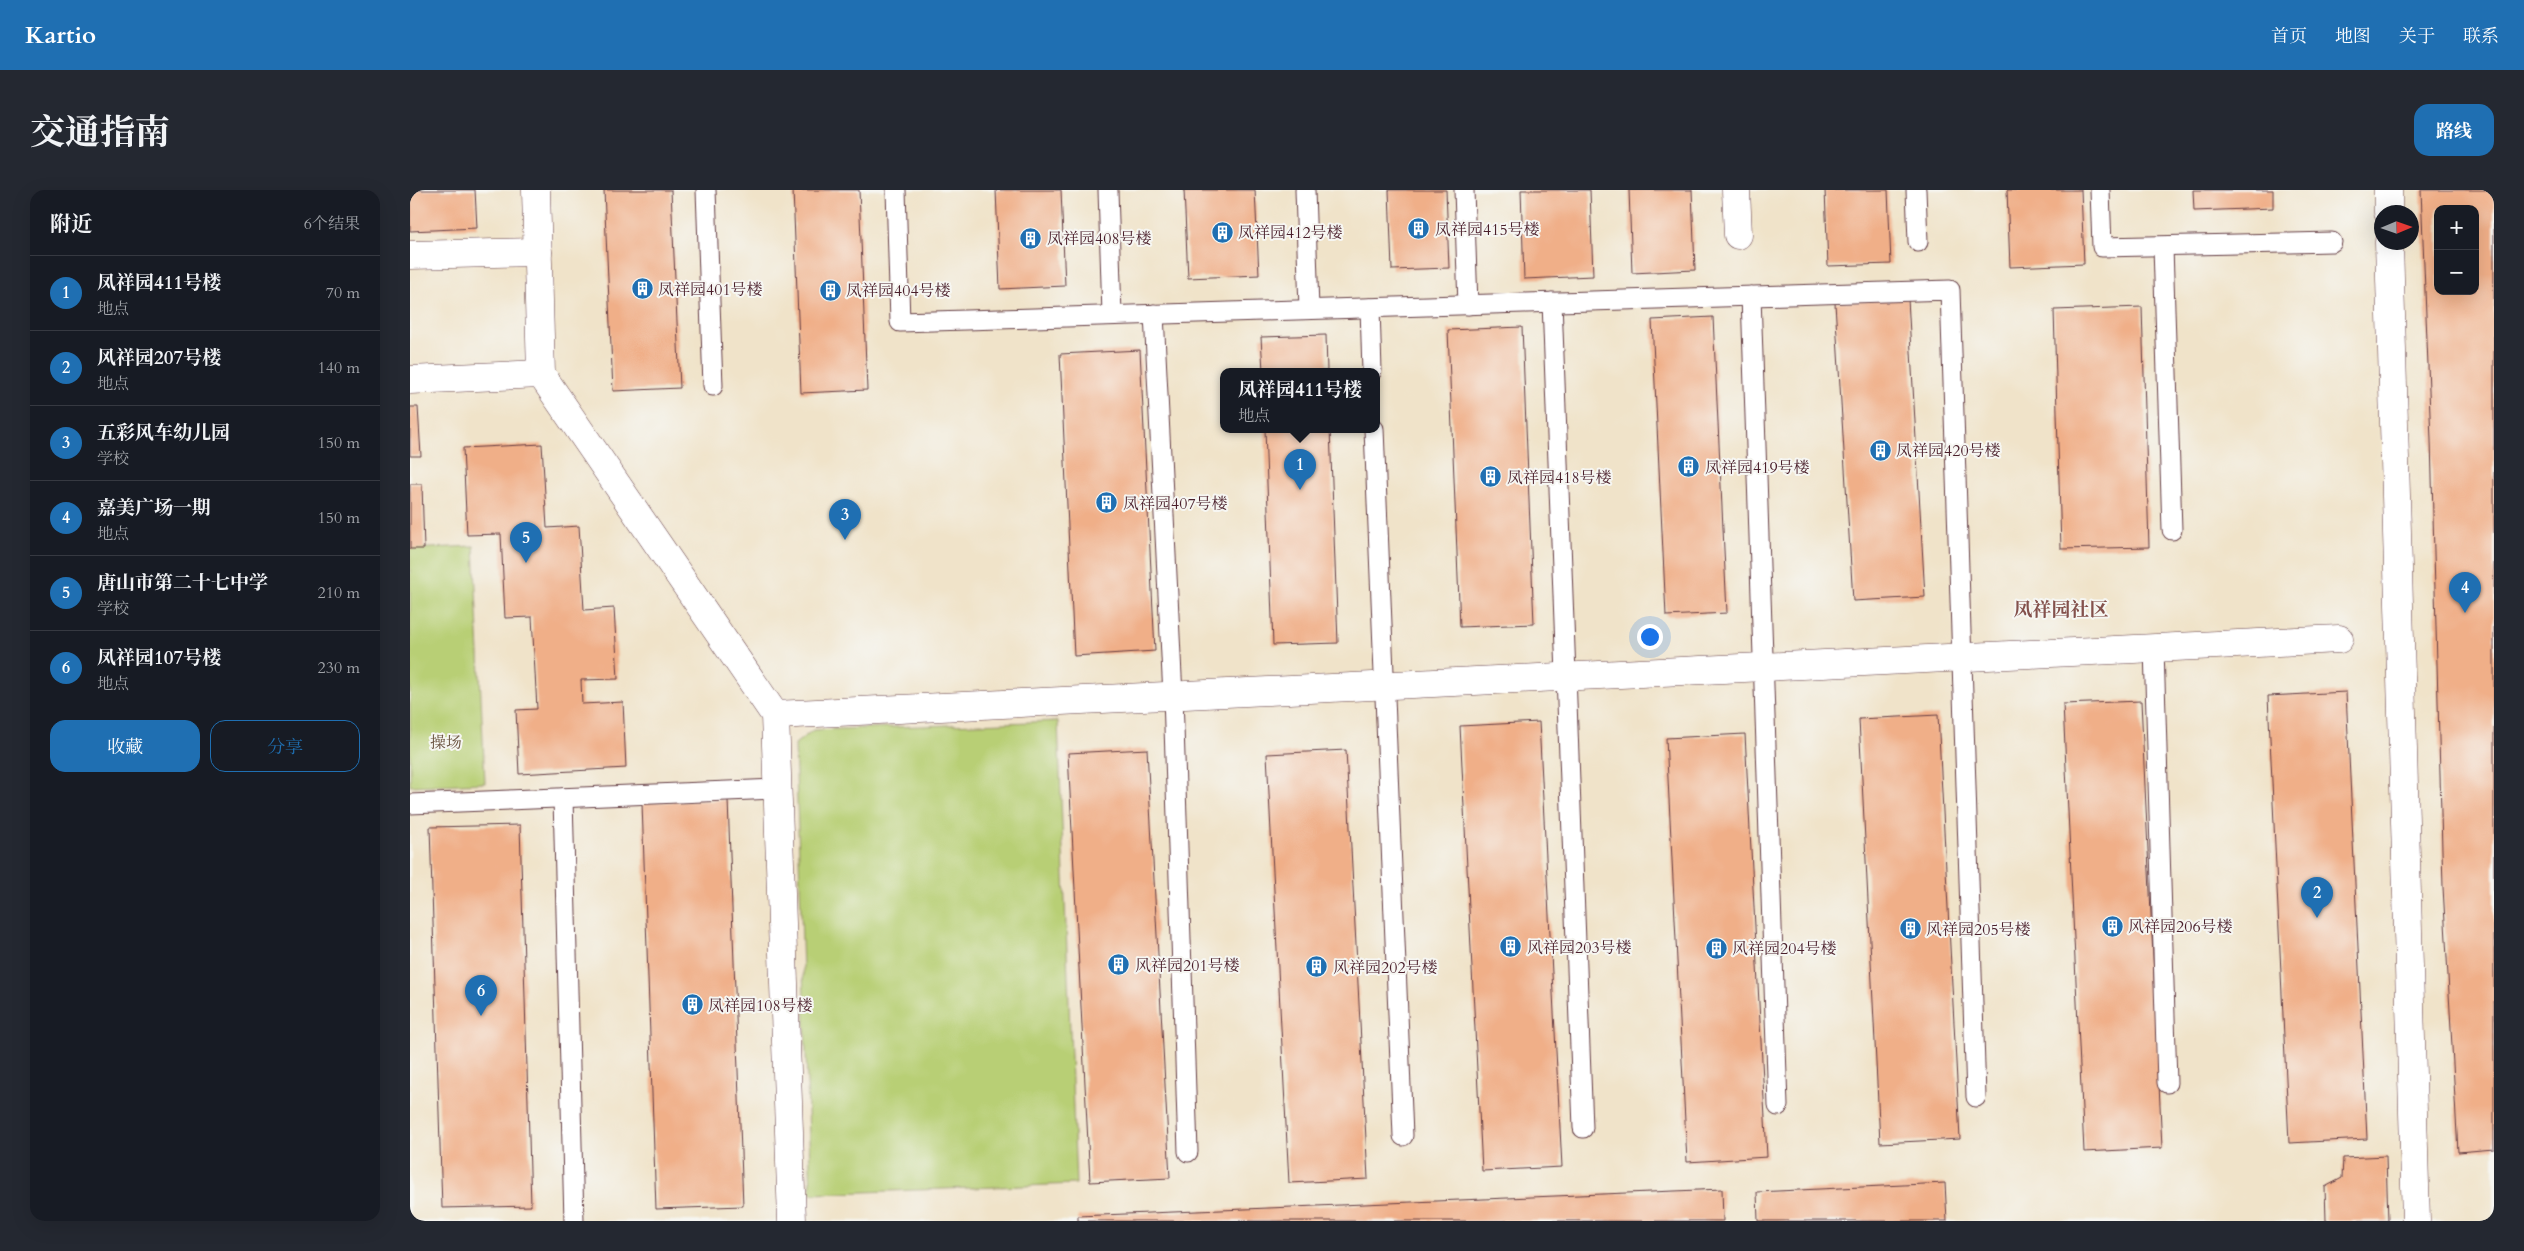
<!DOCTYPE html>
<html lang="zh">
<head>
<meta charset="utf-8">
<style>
	body { margin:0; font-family:Cardo,"Noto Serif SC",serif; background:#242831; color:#f1f3f6 }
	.controls { position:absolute; right:15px; top:15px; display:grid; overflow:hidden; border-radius:10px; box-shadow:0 5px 20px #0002 }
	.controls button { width:45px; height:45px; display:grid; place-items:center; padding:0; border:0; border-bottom:1px solid #363941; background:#171b24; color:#f1f3f6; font:25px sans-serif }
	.compass { position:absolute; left:1964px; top:15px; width:45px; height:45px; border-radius:50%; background:#171b24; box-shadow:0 5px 20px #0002; rotate:88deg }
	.you { position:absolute; left:1239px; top:446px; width:18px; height:18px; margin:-12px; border:4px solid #fff; border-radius:50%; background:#1a73e8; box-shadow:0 0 0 8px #1a73e833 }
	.badge { display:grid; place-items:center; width:32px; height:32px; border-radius:50%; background:#1f6fb2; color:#fff; font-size:16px; font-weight:700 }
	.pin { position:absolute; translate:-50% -41px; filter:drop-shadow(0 1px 2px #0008) }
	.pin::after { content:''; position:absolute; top:26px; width:18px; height:15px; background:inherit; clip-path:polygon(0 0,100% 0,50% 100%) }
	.popup { position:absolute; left:810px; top:178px; width:160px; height:65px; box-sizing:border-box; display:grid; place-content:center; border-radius:10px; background:#171b24; filter:drop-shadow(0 1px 4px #0005); font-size:16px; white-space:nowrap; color:#9ea1a6 }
	.popup b { font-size:19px; color:#f1f3f6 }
	.popup::after { content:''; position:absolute; left:50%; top:100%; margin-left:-10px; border:10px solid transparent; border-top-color:#171b24 }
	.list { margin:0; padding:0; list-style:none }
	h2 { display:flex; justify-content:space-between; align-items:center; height:65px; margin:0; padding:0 20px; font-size:21px }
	h2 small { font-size:16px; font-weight:400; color:#9ea1a6 }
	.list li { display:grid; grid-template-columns:32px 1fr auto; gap:15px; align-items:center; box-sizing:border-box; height:75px; padding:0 20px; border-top:1px solid #363941 }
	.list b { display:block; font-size:19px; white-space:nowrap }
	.list p { margin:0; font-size:16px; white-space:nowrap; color:#9ea1a6 }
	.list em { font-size:16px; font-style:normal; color:#9ea1a6 }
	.actions { display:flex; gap:10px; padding:15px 20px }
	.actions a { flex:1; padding:11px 0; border:1px solid #1f6fb2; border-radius:15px; text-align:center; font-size:18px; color:#1f6fb2 }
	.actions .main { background:#1f6fb2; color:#fff }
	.map { position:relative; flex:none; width:2084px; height:1031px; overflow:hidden; border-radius:15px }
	header { display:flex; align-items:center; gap:30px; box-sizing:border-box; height:70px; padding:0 25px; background:#1f6fb2; color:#fff }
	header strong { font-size:24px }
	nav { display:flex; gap:28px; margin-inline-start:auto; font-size:18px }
	.intro { display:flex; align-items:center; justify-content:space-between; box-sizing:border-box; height:120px; padding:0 30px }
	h1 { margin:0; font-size:35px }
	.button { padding:12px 22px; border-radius:15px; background:#1f6fb2; color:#fff; font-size:18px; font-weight:700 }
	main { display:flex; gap:30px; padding:0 30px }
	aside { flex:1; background:#171b24; border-radius:15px; box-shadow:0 5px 20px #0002 }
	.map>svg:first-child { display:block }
</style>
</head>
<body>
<header>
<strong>Kartio</strong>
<nav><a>首页</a><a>地图</a><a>关于</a><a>联系</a></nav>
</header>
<div class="intro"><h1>交通指南</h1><a class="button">路线</a></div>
<main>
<aside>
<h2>附近<small>6个结果</small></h2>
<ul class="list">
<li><span class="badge">1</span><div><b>凤祥园411号楼</b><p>地点</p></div><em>70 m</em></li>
<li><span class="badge">2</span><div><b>风祥园207号楼</b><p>地点</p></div><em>140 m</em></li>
<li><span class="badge">3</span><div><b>五彩风车幼儿园</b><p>学校</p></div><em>150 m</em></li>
<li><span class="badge">4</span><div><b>嘉美广场一期</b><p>地点</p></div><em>150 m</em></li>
<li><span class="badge">5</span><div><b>唐山市第二十七中学</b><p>学校</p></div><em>210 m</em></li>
<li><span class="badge">6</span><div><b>凤祥园107号楼</b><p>地点</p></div><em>230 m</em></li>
</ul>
<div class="actions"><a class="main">收藏</a><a>分享</a></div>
</aside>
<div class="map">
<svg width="2084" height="1031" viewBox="0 0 2084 1031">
	<rect width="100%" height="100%" fill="#f6f6f2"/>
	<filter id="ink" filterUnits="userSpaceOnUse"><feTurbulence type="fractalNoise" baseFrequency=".02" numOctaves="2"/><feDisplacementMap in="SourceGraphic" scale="10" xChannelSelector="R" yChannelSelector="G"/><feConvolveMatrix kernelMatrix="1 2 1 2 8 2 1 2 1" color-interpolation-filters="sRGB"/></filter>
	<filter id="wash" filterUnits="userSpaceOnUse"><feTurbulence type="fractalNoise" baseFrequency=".0096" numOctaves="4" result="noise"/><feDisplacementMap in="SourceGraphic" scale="20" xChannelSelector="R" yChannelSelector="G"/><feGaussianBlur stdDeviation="1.12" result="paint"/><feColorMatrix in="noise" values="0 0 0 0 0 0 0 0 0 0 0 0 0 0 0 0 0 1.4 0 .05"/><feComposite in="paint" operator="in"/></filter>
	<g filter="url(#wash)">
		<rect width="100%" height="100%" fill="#f0e3c9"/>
		<g fill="#b8cf74" stroke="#817750">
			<path d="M64,356l11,237 -75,3v-237z"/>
			<path d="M648,531l18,463 -265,10 -16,-450 18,-14z"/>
		</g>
		<g id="blocks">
			<g fill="#f0af88" fill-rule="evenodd">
				<path d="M0,0h65l2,38 -67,3z"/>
				<path d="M194,0h67l9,198 -67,3z"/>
				<path d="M383,0h66l8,200 -66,3z"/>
				<path d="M586,0h65l4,96 -65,3z"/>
				<path d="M774,0h71l4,85 -71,3z"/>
				<path d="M979,0h57l3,78 -57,2z"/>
				<path d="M1111,0h69l3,86 -69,3z"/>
				<path d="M1219,0h63l3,80 -63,3z"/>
				<path d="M1415,0h63l3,74 -63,2z"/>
				<path d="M1597,0h74l3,74 -74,3z"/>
				<path d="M1783,0h80v18l-79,3z"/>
				<path d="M2011,0h73v959l-36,3 -15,-265 -12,-447zM2028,19h37v82h-37z"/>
				<path d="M1498,109l17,298 -72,4 -18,-298z"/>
				<path d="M1732,117l7,240 -88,2 -7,-239z"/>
				<path d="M1303,127l14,296 -61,3 -14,-296z"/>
				<path d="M1112,137l12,297 -74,3 -12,-297z"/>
				<path d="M916,145l1,36h-64l-2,-34z"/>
				<path d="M730,160l15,301 -81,5 -14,-302z"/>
				<path d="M0,217h8l3,49h-11z"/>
				<path d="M855,239h65l8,214 -65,2z"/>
				<path d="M132,254l5,84 32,-2 5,84 30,-2 4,71 -37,1 1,24 41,-2 3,66 -107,6 -3,-64 21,-1 -5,-92 -27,1 -4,-84 -34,1 -4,-87z"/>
				<path d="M0,294h12l2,65h-14z"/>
				<path d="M1936,502l21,447 -78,4 -21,-447z"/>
				<path d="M1731,511l21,447 -78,4 -21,-448z"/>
				<path d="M1528,525l22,424 -80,4 -21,-424z"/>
				<path d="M1129,532l23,445 -80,4 -22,-445z"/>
				<path d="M1335,544l22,423 -80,5 -21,-424z"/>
				<path d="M737,559l23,429 -80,4 -22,-429z"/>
				<path d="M936,560l22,429 -79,4 -22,-429z"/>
				<path d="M318,610l15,406 -87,3 -14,-406z"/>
				<path d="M110,635l11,381 -89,2 -12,-381z"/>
				<path d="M1976,966l2,65h-62l-1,-34 17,-9 1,-20z"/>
				<path d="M1535,993l2,38h-189l-1,-29z"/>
				<path d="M1312,999l1,32h-645v-5z"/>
			</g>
		</g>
	</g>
	<g filter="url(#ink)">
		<use href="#blocks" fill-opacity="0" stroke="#633c43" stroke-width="1"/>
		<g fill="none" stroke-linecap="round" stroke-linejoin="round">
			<defs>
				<g id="service">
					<path d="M296,0l7,196"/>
					<path d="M486,0l4,132 1050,-32 26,807"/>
					<path d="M698,0l4,125"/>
					<path d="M895,0l4,119"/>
					<path d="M1054,0l4,115"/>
					<path d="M1506,0l2,52"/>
					<path d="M1690,0l2,57 230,-5"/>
					<path d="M1753,57l9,283"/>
					<path d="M1341,106l27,810"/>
					<path d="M1142,112l31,826"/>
					<path d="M960,118l2,63"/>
					<path d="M744,124l19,382 15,456"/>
					<path d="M964,239l29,707"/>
					<path d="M1744,458l13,435"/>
					<path d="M153,608l11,423"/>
					<path d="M0,614l368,-15"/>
				</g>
				<g id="minor">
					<path d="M126,0l5,184 234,341 17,506"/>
					<path d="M1326,0l2,45"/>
					<path d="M1978,0v22"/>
					<path d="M1979,52l27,979"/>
					<path d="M0,65l128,-3"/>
					<path d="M0,190l131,-6"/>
					<path d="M365,525l1564,-76"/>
				</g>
			</defs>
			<use href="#service" stroke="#633c43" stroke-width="21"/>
			<use href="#minor" stroke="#633c43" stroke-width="29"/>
			<use href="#service" stroke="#fff" stroke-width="19"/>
			<use href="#minor" stroke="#fff" stroke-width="28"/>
		</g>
	</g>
	<defs>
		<symbol id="building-disc" viewBox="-11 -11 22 22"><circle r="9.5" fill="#1f6fb2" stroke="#f6f6f2"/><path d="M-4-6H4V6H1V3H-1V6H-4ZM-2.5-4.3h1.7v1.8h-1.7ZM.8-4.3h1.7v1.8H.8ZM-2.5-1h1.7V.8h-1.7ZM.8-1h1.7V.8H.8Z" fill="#fff"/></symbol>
	</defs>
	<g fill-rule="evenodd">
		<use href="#building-disc" x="996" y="26" width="25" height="25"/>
		<use href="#building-disc" x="800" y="30" width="25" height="25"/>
		<use href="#building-disc" x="608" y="36" width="25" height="25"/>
		<use href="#building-disc" x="220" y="86" width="25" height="25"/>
		<use href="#building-disc" x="408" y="88" width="25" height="25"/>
		<use href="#building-disc" x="1458" y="248" width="25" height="25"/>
		<use href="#building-disc" x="1266" y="264" width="25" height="25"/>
		<use href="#building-disc" x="1068" y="274" width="25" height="25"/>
		<use href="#building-disc" x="684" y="300" width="25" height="25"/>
		<use href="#building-disc" x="1690" y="724" width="25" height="25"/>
		<use href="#building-disc" x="1488" y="726" width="25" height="25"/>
		<use href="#building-disc" x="1088" y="744" width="25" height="25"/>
		<use href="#building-disc" x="1294" y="746" width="25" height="25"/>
		<use href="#building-disc" x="696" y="762" width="25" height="25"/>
		<use href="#building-disc" x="894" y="764" width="25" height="25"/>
		<use href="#building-disc" x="270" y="802" width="25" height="25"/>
	</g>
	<g text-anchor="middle" stroke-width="4" stroke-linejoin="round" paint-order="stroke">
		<g font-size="16" fill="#4a1f2b" stroke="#f6f6f2" text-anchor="start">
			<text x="1025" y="45">凤祥园415号楼</text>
			<text x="828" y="48">凤祥园412号楼</text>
			<text x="637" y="54">凤祥园408号楼</text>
			<text x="248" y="105">凤祥园401号楼</text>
			<text x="436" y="106">凤祥园404号楼</text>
			<text x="1486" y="266">凤祥园420号楼</text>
			<text x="1295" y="283">凤祥园419号楼</text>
			<text x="1097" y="293">凤祥园418号楼</text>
			<text x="713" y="319">凤祥园407号楼</text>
			<text x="1718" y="742">风祥园206号楼</text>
			<text x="1516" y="745">风祥园205号楼</text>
			<text x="1117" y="763">风祥园203号楼</text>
			<text x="1322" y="764">风祥园204号楼</text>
			<text x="725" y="781">风祥园201号楼</text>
			<text x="923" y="783">风祥园202号楼</text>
			<text x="298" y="821">凤祥园108号楼</text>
		</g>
		<g font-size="16" fill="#6b5441" stroke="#f6f6f2">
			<text x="36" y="558">操场</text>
		</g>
		<g font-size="19" font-weight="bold" fill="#84514c" stroke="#f6f6f2">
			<text x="1651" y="426">凤祥园社区</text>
		</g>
	</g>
</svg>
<div class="controls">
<button>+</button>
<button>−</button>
</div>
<svg class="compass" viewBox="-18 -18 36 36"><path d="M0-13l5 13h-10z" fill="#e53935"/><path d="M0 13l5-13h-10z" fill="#9ea1a6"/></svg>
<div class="you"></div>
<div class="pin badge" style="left:890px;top:300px">1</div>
<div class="popup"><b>凤祥园411号楼</b>地点</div>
<div class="pin badge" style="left:1907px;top:728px">2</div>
<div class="pin badge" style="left:435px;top:350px">3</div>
<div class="pin badge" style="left:2055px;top:423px">4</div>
<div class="pin badge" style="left:116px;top:373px">5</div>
<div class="pin badge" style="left:71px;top:826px">6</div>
</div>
</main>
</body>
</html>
